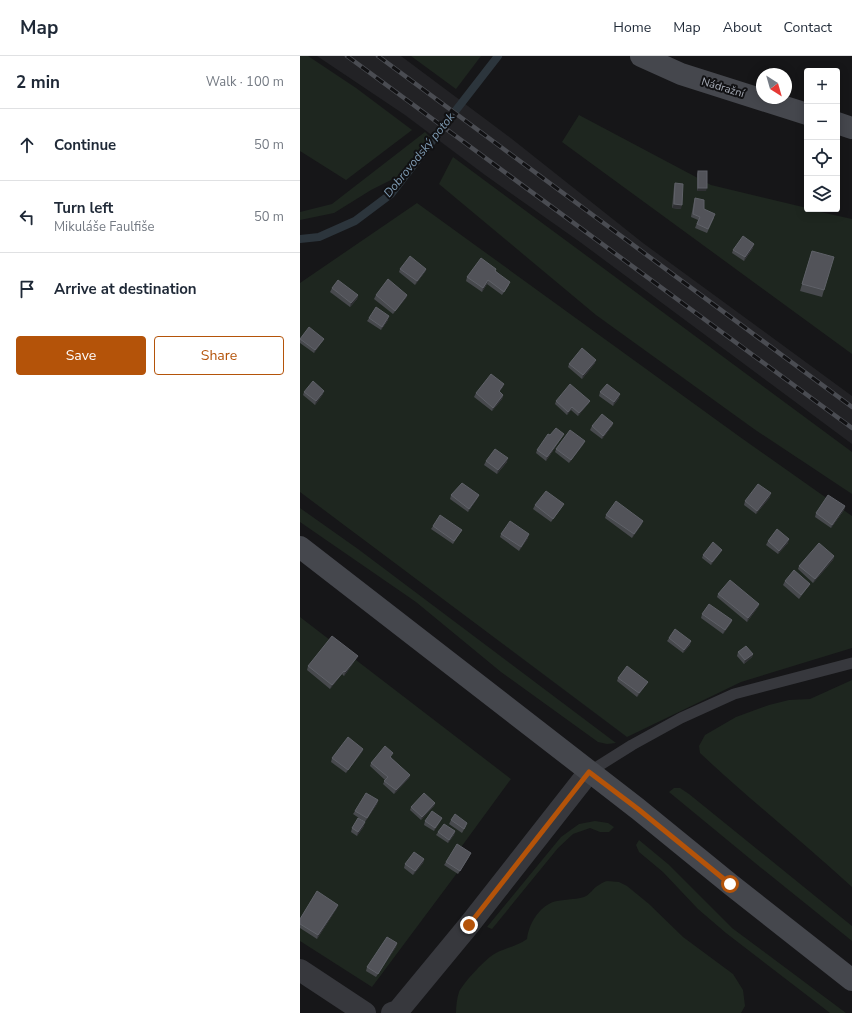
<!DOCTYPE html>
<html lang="en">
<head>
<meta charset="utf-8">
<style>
	body { margin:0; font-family:"Nunito Sans",sans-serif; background:#f2f2f3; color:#1f2937 }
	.controls { position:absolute; right:12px; top:12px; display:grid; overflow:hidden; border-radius:4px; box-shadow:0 2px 10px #0003 }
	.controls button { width:36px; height:36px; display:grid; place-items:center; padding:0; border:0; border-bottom:1px solid #e0e1e3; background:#fff; color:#1f2937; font:20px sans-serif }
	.compass { position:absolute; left:456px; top:12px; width:36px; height:36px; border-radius:50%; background:#fff; box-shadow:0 2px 10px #0003; rotate:143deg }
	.stop { position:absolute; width:12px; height:12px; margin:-9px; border:3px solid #b45309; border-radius:50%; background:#fff }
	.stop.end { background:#b45309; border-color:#fff; box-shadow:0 1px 4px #0008 }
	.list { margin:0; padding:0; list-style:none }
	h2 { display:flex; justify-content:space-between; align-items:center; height:52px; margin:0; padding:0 16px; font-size:17px }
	h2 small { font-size:13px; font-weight:400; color:#747a83 }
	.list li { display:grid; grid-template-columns:26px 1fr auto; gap:12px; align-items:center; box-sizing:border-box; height:72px; padding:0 16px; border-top:1px solid #e0e1e3 }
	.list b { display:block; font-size:15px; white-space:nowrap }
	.list p { margin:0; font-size:13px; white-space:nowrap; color:#747a83 }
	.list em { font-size:13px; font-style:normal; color:#747a83 }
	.actions { display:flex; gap:8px; padding:12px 16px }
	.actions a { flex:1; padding:9px 0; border:1px solid #b45309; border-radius:4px; text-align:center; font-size:14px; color:#b45309 }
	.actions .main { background:#b45309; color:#fff }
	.icon { flex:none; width:22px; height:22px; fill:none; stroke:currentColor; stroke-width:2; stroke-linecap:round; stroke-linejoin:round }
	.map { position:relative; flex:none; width:552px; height:957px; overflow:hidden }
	header { display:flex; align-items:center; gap:24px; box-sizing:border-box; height:56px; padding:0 20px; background:#fff; border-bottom:1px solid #e0e1e3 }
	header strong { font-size:19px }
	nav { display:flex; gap:22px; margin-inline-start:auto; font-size:14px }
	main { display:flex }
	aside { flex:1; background:#fff }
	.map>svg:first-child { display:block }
</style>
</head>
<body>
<header>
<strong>Map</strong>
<nav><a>Home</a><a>Map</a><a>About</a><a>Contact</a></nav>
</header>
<main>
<aside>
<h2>2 min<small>Walk · 100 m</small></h2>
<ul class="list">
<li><svg class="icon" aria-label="ahead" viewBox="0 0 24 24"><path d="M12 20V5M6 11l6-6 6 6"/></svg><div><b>Continue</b></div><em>50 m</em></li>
<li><svg class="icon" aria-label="left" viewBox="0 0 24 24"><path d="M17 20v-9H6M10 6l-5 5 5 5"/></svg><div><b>Turn left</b><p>Mikuláše Faulfiše</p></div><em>50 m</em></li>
<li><svg class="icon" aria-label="arrive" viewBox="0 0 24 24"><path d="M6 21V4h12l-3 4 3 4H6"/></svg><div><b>Arrive at destination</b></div></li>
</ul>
<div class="actions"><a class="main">Save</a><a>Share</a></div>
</aside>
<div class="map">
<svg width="552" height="957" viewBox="0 0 552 957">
	<rect width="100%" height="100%" fill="#161618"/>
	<path fill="#222225" d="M17,0h84l111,83 131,104 209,153v48l-272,-202 -95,-67 -80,-60z"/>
	<g fill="#1e261f">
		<path d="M0,0h8l48,32 56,42 -66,50 -46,-29z"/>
		<path d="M111,0h70l-25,33z"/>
		<path d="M279,59l132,70 96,23v1l45,10v135l-290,-212z"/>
		<path d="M125,76l5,5 -33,40 -26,13 -37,23 -34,7v-8l32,-8z"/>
		<path d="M153,101l399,295v42l-98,-65 -158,-114 -157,-131z"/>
		<path d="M117,147l323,234 112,79v132l-111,34 -114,55 -327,-245v-209z"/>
		<path d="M0,452l58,41 258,194 -9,1 -9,-2 -97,-70 -85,-70 -116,-80z"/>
		<path d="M0,561l211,162 -52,71 10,7 -97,130 -72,-46z"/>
		<path d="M552,624v207c-50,-46 -103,-88 -152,-134l-1,-7 6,-11 31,-18 33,-12 20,-5 21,-1z"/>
		<path d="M374,732h6l9,6 163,132v15l-92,-74 -91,-75z"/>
		<path d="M295,765l13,2 6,4 -5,5h-9l-10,-4 -17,6 -15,14 -66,81 -5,-2 74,-90 18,-13z"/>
		<path d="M339,784l29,24 64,64 114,85h-16l-104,-80 -28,-24 -35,-37 -24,-20 -3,-7z"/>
		<path d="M307,825l12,1 8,4 22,18 34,33 50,37 10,16 2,16 -4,7h-285c0,-7 1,-15 3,-21 4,-9 28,-35 37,-39 10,-5 21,-7 31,-14 2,-15 11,-31 26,-37 10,-3 21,-2 31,-5 6,-2 9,-9 15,-12 2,-2 5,-3 8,-4z"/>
	</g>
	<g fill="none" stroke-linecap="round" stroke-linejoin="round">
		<path stroke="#2c353c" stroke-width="8" d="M0,183l19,-2 36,-16 36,-27 107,-138"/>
		<path stroke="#37383d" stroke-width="11" d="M289,716l43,-27 49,-27 53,-24 118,-31"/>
		<g stroke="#37383d" stroke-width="22">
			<path d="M0,914l65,43"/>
			<path d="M92,957l6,-2 71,-86 120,-153"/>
		</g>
		<g stroke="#45474d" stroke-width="22">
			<path d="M341,0l40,18 126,40"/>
			<path d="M537,67l15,5"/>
			<path d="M0,491l338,262 92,75 122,96"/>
		</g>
		<defs>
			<g id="rail">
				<path d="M47,0l505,372"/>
				<path d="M78,0l474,351"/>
			</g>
		</defs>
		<use href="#rail" stroke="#4a4c52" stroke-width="4.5"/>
		<use href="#rail" stroke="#111113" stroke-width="3" stroke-dasharray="9" stroke-linecap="butt"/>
	</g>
	<g fill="#47494d">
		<path d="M398,115l8,20h-9v-17z"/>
		<path d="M375,127l6,26 -9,-1 2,-21z"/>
		<path d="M395,142l9,11 10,9 -7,15 -12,-5 3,-8 -7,-3 3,-16z"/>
		<path d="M453,192l-9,13 -12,-8 1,-3z"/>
		<path d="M512,195l12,39 -2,7 -22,-6z"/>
		<path d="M100,213h26l-1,3 -10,13 -16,-13z"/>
		<path d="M196,213v2l13,14 -7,10 -15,-11 -5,8 -16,-11 1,-4z"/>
		<path d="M32,232l26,7 -1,4 -7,8 -20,-15z"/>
		<path d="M76,239h31l-1,3 -13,16 -19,-15z"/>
		<path d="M69,262l19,2 -7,10 -14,-9z"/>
		<path d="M0,283h24l-2,3 -8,11 -14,-10z"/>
		<path d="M295,307l-13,16 -14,-12 1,-3z"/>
		<path d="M203,331l-4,5 4,3 -1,4 -10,12 -18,-14 2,-4z"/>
		<path d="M4,336l19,2 -8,11 -12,-10z"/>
		<path d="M300,336l19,6 -6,8 -14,-10z"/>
		<path d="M256,345h34l-2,3 -10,12 -7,-6 -4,5 -12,-11z"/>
		<path d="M313,367l-1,3 -10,13 -12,-9 2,-4z"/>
		<path d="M250,379l12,2 -16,24 -10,-8 1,-3z"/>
		<path d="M285,385l-2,4 -14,18 -14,-11 1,-3z"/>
		<path d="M186,405l21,1 -10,12 -13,-9z"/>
		<path d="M151,439h28l-2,4 -9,13 -18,-13z"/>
		<path d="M470,441l-14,17 -12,-9 1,-4z"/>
		<path d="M235,449l27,2 -11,15 -18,-13z"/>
		<path d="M545,450l-1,4 -13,18 -16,-11 1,-4z"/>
		<path d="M306,459l36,9 -10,14 -27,-20z"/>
		<path d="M133,470l29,4 -2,3 -7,11 -22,-15z"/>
		<path d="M201,478l27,4 -9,13 -19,-14z"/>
		<path d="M468,485l20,2 -10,11 -12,-9z"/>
		<path d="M420,497l-9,12 -9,-7 1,-3z"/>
		<path d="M534,500l-1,4 -20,23 -15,-14 1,-3z"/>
		<path d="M485,525l25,3 -2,3 -9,12 -16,-14z"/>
		<path d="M418,538l41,10 -1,3 -11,15 -30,-25z"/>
		<path d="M402,558l30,6 -1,3 -8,11 -22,-16z"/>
		<path d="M369,582l21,7 -7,8 -16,-12z"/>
		<path d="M438,596l15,2 -1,3 -8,7 -7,-8z"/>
		<path d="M56,603l-12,17 -2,-2 -12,15 -23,-19 1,-4z"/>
		<path d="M318,622l30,4 -2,3 -9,12 -20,-16z"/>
		<path d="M63,693l-1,3 -16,21 -15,-11 1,-4z"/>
		<path d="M92,701l-1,1 19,17 -1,3 -15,16 -11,-10 2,-4 -15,-14 1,-3z"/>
		<path d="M78,744l-1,4 -12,18 -12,-8 2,-3z"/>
		<path d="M135,747l-1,3 -13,14 -11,-10 1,-3z"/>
		<path d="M142,762l-2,4 -6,9 -10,-6 1,-4z"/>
		<path d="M151,764l15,6 -4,7 -13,-9z"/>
		<path d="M64,770l-7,10 -6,-4 1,-4z"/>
		<path d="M155,775l-1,4 -6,8 -12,-8 2,-3z"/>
		<path d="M169,801l-11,17 -14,-9 2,-3z"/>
		<path d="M124,803l-1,4 -10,12 -9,-7 1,-4z"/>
		<path d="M37,852l-20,31 -17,-11v-9z"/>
		<path d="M97,887l-1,4 -20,30 -10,-6 1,-4z"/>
	</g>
	<g fill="#2f3033">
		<path d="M398,132h9l-1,3h-9z"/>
		<path d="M374,148l8,1 -1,4 -9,-1z"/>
		<path d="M454,188l-1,4 -9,13 1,-4z"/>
		<path d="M126,213l-1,3 -10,13 2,-4z"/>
		<path d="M188,224l-1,4 -5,8 1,-4z"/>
		<path d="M58,239l-1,4 -7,8 1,-4z"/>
		<path d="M107,239l-1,3 -13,16 2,-3z"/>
		<path d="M89,260l-1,4 -7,10 1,-3z"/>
		<path d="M24,283l-2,3 -8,11 1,-3z"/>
		<path d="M296,304l-1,3 -13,16 1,-4z"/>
		<path d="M204,328l-1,3 -6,8 2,-4z"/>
		<path d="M24,335l-1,3 -8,11 1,-4z"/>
		<path d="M320,338l-1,4 -6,8 1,-4z"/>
		<path d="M203,339l-1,4 -10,12 1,-3z"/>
		<path d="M290,345l-2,3 -10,12 1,-3z"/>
		<path d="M272,351l-1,3 -4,5 1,-3z"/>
		<path d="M313,367l-1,3 -10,13 1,-3z"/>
		<path d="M264,378l-18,27 1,-4z"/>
		<path d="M285,385l-2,4 -14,18 2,-3z"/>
		<path d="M208,402l-1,4 -10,12 1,-4z"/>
		<path d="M471,437l-1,4 -14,17 1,-3z"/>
		<path d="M179,439l-2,4 -9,13 1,-3z"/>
		<path d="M545,450l-1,4 -13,18 1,-3z"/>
		<path d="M343,465l-1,3 -10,14 2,-4z"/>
		<path d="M229,478l-1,4 -9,13 2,-4z"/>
		<path d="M489,483l-1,4 -10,11 1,-3z"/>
		<path d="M422,494l-2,3 -9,12 1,-3z"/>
		<path d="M534,500l-1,4 -20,23 2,-4z"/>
		<path d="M459,548l-1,3 -11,15 1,-4z"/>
		<path d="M432,564l-1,3 -8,11 2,-4z"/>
		<path d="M391,585l-1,4 -7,8 1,-3z"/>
		<path d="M453,598l-1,3 -8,7 1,-4z"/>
		<path d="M58,600l-2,3 -12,17 1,-4z"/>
		<path d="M44,615l-2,3 -12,15 2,-4z"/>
		<path d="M348,626l-2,3 -9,12 2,-4z"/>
		<path d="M63,693l-1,3 -16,21 2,-3z"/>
		<path d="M110,719l-1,3 -15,16 2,-4z"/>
		<path d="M78,744l-1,4 -12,18 2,-4z"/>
		<path d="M135,747l-1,3 -13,14 1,-3z"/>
		<path d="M142,762l-2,4 -6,9 1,-3z"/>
		<path d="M65,766l-1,4 -7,10 1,-4z"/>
		<path d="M155,775l-1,4 -6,8 1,-3z"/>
		<path d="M124,803l-1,4 -10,12 2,-4z"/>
		<path d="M38,849l-1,3 -20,31 1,-4z"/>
		<path d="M97,887l-1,4 -20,30 2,-3z"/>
	</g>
	<g fill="#525359" stroke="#5f6168">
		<rect x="398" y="115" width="9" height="17"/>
		<path d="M375,127l8,1 -1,21 -8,-1z"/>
		<path d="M395,142l9,2v9l11,5 -7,15 -11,-5 3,-7 -7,-3z"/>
		<path d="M443,180l11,8 -9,13 -12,-7z"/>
		<path d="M512,195l22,6 -10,33 -22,-6z"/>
		<path d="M110,200l16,13 -9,12 -17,-12z"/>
		<path d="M181,202l15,11 -1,2 15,11 -6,10 -16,-12 -5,8 -16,-11z"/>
		<path d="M88,223l19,16 -12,16 -19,-16z"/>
		<path d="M38,224l20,15 -7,8 -19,-15z"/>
		<path d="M76,251l13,9 -7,11 -13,-9z"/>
		<path d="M9,271l15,12 -9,11 -15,-11z"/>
		<path d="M282,292l14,12 -13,15 -14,-11z"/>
		<path d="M191,318l13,10 -5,7 4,4 -10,13 -17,-15z"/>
		<path d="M13,325l11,10 -8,10 -12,-9z"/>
		<path d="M270,328l20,17 -11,12 -7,-6 -4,5 -12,-11z"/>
		<path d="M307,328l13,10 -6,8 -14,-10z"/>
		<path d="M302,358l11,9 -10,13 -11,-10z"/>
		<path d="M256,372l8,6 -17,23 -10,-7 11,-16 2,1z"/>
		<path d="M270,374l15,11 -14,19 -15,-11z"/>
		<path d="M195,393l13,9 -10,12 -12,-9z"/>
		<path d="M162,427l17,12 -10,14 -18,-14z"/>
		<path d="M458,428l13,9 -14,18 -12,-10z"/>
		<path d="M246,435l18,13 -11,15 -18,-14z"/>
		<path d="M528,439l17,11 -13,19 -16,-12z"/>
		<path d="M316,445l27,20 -9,13 -28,-19z"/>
		<path d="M140,459l22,15 -8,11 -21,-15z"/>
		<path d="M210,465l19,13 -8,13 -20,-13z"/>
		<path d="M477,473l12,10 -10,12 -11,-10z"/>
		<path d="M413,486l9,8 -10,12 -9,-7z"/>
		<path d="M519,487l15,13 -19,23 -16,-13z"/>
		<path d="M494,514l16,14 -9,11 -16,-14z"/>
		<path d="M430,524l29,24 -11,14 -30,-24z"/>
		<path d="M409,548l23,16 -7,10 -23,-16z"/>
		<path d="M375,573l16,12 -7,9 -15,-12z"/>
		<path d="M32,580l26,20 -13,16 -1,-1 -12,14 -24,-19z"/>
		<path d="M446,590l7,8 -8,6 -7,-8z"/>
		<path d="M327,610l21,16 -9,11 -21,-15z"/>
		<path d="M48,681l15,12 -15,21 -16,-12z"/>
		<path d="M85,690l8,7 -3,4 20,18 -14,15 -12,-9 4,-4 -17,-14z"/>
		<path d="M66,737l12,7 -11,18 -12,-7z"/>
		<path d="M124,737l11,10 -13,14 -11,-10z"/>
		<path d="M132,755l10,7 -7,10 -10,-7z"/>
		<path d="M155,758l12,9 -3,6 -13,-9z"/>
		<path d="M58,762l7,4 -7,10 -6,-4z"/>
		<path d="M144,768l11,7 -6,9 -11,-8z"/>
		<path d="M157,788l14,9 -11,18 -14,-9z"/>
		<path d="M114,796l10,7 -9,12 -10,-7z"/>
		<path d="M17,835l21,14 -20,30 -18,-11v-5z"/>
		<path d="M87,881l10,6 -19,31 -11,-7z"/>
	</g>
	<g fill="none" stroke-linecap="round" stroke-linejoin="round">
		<path stroke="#b45309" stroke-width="5" d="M169,869l120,-153 49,37 92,75"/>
	</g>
	<g text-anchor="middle" stroke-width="4" stroke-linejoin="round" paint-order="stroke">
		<g font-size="11" fill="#a8adb8" stroke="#111113">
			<text transform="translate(423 31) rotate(17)" y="4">Nádražní</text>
		</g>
		<g font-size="12" font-style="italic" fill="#7f9bb3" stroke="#111113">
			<text transform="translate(119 99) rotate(-51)" y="4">Dobrovodský potok</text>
		</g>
	</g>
</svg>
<div class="controls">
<button>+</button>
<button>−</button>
<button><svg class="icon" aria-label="locate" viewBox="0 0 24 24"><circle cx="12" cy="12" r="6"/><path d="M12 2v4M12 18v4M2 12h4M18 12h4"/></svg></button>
<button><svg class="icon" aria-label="layers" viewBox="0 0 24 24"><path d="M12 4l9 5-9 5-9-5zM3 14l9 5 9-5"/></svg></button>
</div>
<svg class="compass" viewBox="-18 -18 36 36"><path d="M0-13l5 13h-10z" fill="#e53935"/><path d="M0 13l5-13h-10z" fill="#747a83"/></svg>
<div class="stop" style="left:430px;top:828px"></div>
<div class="stop end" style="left:169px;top:869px"></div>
</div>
</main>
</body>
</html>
